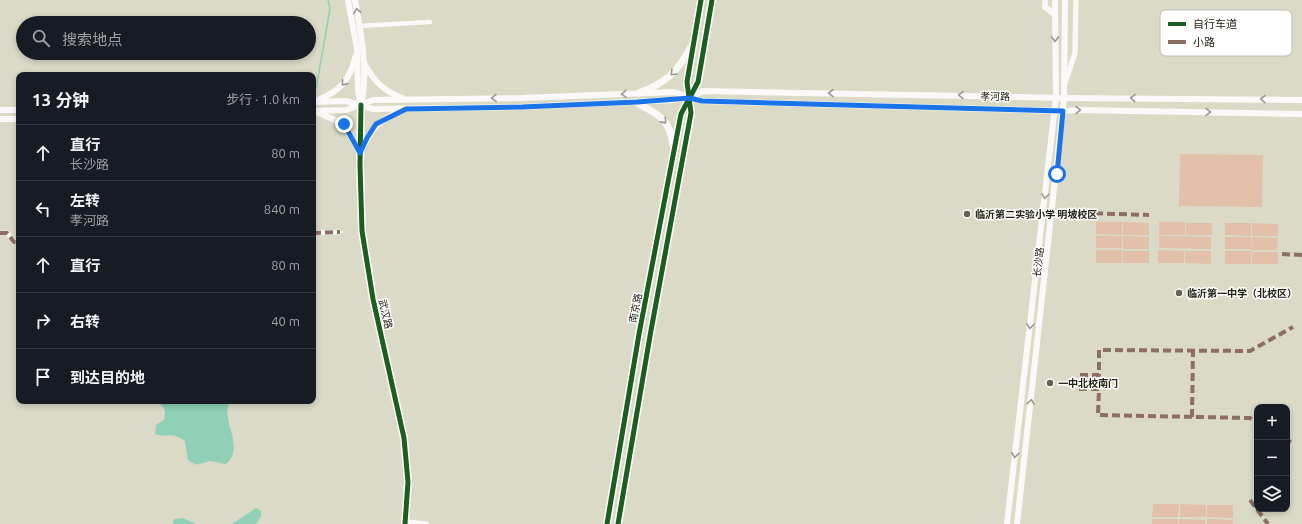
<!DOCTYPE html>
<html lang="zh">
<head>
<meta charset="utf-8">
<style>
	body { margin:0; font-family:Ubuntu,"Noto Sans SC",sans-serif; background:#20242c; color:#f1f3f6 }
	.controls { position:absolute; right:12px; bottom:12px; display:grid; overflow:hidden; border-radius:8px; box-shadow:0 2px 6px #0003 }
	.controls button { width:36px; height:36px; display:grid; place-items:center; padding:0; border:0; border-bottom:1px solid #363941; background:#171b24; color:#f1f3f6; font:20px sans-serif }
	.stop { position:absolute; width:12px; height:12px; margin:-9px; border:3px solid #1a73e8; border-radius:50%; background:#fff }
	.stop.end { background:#1a73e8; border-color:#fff; box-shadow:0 1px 4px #0008 }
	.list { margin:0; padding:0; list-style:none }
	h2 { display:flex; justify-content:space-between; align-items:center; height:52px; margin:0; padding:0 16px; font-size:17px }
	h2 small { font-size:13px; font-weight:400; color:#9ea1a6 }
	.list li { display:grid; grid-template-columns:26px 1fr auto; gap:12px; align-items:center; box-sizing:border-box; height:56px; padding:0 16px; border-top:1px solid #363941 }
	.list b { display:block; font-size:15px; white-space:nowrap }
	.list p { margin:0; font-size:13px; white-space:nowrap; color:#9ea1a6 }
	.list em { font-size:13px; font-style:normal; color:#9ea1a6 }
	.icon { flex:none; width:22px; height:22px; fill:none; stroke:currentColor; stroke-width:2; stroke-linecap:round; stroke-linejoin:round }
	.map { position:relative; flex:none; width:1302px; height:524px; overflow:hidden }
	.search { position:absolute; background:#171b24; box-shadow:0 2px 6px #0003; left:16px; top:16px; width:300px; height:44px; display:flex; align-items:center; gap:10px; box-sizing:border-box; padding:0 14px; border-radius:22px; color:#9ea1a6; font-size:15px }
	.panel { position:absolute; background:#171b24; box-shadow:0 2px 6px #0003; left:16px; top:72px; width:300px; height:332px; border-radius:8px }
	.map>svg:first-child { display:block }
</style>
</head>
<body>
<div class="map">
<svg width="1302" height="524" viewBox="0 0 1302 524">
	<rect width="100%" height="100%" fill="#dbdac7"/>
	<g fill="#e3c0a9">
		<path d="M1180,154l83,1 -1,52 -83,-1z"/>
		<path d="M1096,222h26v13l-26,-1z"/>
		<path d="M1123,222l26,1v12h-26z"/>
		<rect x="1159" y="222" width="26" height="13"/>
		<rect x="1186" y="223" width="26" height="12"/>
		<path d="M1225,223h26v13l-26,-1z"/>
		<path d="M1252,223l26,1v12h-26z"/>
		<rect x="1096" y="236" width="26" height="12"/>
		<path d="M1123,236l26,1v12h-26z"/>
		<path d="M1159,236l52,1v12l-52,-1z"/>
		<rect x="1225" y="237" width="26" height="12"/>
		<path d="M1252,237l26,1 -1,12h-26z"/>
		<rect x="1096" y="250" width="26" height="13"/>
		<path d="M1158,250l26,1v12h-26z"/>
		<rect x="1123" y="251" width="26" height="12"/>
		<path d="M1185,251h26v13l-26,-1z"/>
		<rect x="1225" y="251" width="26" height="13"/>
		<rect x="1252" y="252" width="26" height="12"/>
		<path d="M1153,504h26l-1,13h-26z"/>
		<path d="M1180,504l26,1v12h-26z"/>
		<path d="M1207,505h26v13l-26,-1z"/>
		<rect x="1152" y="519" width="26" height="5"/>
		<path d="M1179,519l26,1v4h-26z"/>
		<path d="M1207,519l26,1v4h-26z"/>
	</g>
	<g fill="#8fd0b6">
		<path d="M158,401h73c-13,17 16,46 -5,63 -5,0 -12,-3 -16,-3 -11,2 -11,7 -22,-1l-3,-19c-14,-10 -17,-3 -30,-7l1,-9 8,-5c3,-13 -1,-10 -6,-19z"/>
		<path d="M256,508l5,3v5l-5,8h-24z"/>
		<path d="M183,518l13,6h-23l1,-5z"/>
	</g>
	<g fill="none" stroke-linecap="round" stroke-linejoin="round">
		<path stroke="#8fd0b6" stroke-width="1.5" d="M316,88l14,-79 -2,-9"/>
		<g stroke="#faf9f7" stroke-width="4.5">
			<path d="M359,26l71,-4"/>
			<path d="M0,233h7l7,9h5"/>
			<path d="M313,233l27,-1"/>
		</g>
		<g stroke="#faf9f7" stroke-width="5.5">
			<path d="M1045,0v7"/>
			<path d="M1065,83l10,-30 1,-53"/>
			<path d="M361,105l-1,60 2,66 11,68 31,139 4,44 -3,42"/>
			<path d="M406,522l20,2"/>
		</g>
		<g stroke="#faf9f7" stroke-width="6">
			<path d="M348,0l9,49 1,42 3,14"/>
			<path d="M355,0c6,32 13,69 7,102"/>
			<path d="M1045,7l10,8"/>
			<path d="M364,63c10,18 19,28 39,35"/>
			<path d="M316,101c24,-10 34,-20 40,-46"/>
			<path d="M313,102l33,-1 27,8 149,-2 150,-7 17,-2 14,-7 361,7 238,2"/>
			<path d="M0,110h19"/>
			<path d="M313,111l33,-1 27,-10 149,-2 152,-6 28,9 361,10 15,-1 224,4"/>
			<path d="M319,113l25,11 16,29"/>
			<path d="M0,119h19"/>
			<path d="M360,153c12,-26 17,-31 42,-43"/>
			<path d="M1007,524l49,-427 -1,-97"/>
			<path d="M1017,524l47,-426 1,-98"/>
		</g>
		<g stroke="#faf9f7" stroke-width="7">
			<path d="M639,93c26,-10 38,-20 51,-45"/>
			<path d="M637,103c21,11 33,16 36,42"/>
			<path d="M607,524l32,-190 42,-220 17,-32 14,-82"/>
			<path d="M618,524l32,-188 41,-223 -4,-31 14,-82"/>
		</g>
		<g stroke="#8d6e63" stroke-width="4" stroke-dasharray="8 4" stroke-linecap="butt">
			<path d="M1083,213l66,2"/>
			<path d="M0,233h7l7,9h5"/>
			<path d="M313,233l27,-1"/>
			<path d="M1282,254l20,1"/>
			<path d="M1080,375h19v-25l151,1 43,-24"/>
			<path d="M1079,389h20l-1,26 152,3 7,4"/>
			<path d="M1192,417l1,-67"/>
			<path d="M1287,440l4,2"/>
			<path d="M1250,500l18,24"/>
		</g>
		<defs>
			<g id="cycleway">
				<path d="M361,105l-1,60 2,66 11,68 31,139 4,44 -3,42"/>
				<path d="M607,524l32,-190 42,-220 17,-32 14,-82"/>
				<path d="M618,524l32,-188 41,-223 -4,-31 14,-82"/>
			</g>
		</defs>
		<use href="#cycleway" stroke="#fff" stroke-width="8"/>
		<use href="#cycleway" stroke="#1b5e20" stroke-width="5"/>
	</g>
	<defs><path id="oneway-chevron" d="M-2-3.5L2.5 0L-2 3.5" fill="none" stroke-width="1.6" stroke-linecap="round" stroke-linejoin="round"/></defs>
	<g stroke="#999891">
		<use href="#oneway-chevron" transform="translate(357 11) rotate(-100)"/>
		<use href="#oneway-chevron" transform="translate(1055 39) rotate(89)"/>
		<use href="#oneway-chevron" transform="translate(673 73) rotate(135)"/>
		<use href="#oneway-chevron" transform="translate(344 83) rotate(129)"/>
		<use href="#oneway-chevron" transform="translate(831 93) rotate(-179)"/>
		<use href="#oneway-chevron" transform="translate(624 94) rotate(178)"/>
		<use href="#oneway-chevron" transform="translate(961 95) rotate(-179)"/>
		<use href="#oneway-chevron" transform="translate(494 98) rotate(179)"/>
		<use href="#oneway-chevron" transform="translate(1133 98) rotate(-179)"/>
		<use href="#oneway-chevron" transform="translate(1263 99) rotate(-179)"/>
		<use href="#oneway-chevron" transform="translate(1078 110) rotate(-2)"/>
		<use href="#oneway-chevron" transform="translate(1208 112) rotate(1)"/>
		<use href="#oneway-chevron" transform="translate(664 121) rotate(48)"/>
		<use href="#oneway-chevron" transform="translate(1045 196) rotate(97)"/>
		<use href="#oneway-chevron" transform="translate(1030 326) rotate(97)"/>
		<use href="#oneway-chevron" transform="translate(1031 402) rotate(-83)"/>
		<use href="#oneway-chevron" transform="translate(1015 455) rotate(97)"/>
	</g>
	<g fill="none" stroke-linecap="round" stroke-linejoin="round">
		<path stroke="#1a73e8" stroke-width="5" d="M344,124l16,29 7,-15 9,-14 30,-15 116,-2 115,-5 53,-4 12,3 361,10 -6,63"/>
	</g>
	<g fill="#636253" stroke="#fff" stroke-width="1.5">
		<circle cx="967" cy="214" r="4"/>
		<circle cx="1179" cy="293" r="4"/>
		<circle cx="1050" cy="383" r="4"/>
	</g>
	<g text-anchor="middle" stroke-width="3" stroke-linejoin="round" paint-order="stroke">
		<g font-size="10" fill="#222114" stroke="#fff">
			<text transform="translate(995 96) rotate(1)" y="4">孝河路</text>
			<text transform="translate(1038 262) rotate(-83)" y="4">长沙路</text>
			<text transform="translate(635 308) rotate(-79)" y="4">南京路</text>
			<text transform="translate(386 314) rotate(77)" y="4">武汉路</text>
		</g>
		<g font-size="10" font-weight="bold" fill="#222114" stroke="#fff" text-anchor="start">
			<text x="975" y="218">临沂第二实验小学 明坡校区</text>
			<text x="1187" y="297">临沂第一中学（北校区）</text>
			<text x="1058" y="387">一中北校南门</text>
		</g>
	</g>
	<rect x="1160" y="10" width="132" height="46" rx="6" fill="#fff" stroke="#bdbcb8" stroke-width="1"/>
	<rect x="1168" y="22" width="18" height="4" fill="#1b5e20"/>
	<rect x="1168" y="40" width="18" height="4" fill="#8d6e63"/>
	<g font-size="11" fill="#222114">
		<text x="1193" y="28">自行车道</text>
		<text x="1193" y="46">小路</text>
	</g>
</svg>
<div class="controls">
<button>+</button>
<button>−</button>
<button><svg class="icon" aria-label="layers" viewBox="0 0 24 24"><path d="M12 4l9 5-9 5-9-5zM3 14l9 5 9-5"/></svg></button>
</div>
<div class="stop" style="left:1057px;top:174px"></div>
<div class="stop end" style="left:344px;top:124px"></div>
<div class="search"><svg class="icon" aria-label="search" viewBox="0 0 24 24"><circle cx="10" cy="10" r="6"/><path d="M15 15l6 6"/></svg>搜索地点</div>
<section class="panel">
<h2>13 分钟<small>步行 · 1.0 km</small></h2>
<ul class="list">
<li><svg class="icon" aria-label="ahead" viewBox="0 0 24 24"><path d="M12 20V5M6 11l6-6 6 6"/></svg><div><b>直行</b><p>长沙路</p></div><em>80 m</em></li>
<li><svg class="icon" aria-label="left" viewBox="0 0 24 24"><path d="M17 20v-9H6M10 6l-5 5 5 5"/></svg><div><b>左转</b><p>孝河路</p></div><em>840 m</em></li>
<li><svg class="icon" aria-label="ahead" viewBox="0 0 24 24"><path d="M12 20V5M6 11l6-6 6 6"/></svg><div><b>直行</b></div><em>80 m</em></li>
<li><svg class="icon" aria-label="right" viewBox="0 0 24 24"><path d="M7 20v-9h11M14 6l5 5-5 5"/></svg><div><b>右转</b></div><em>40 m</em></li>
<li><svg class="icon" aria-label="arrive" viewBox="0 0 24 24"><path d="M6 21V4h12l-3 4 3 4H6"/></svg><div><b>到达目的地</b></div></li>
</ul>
</section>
</div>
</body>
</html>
